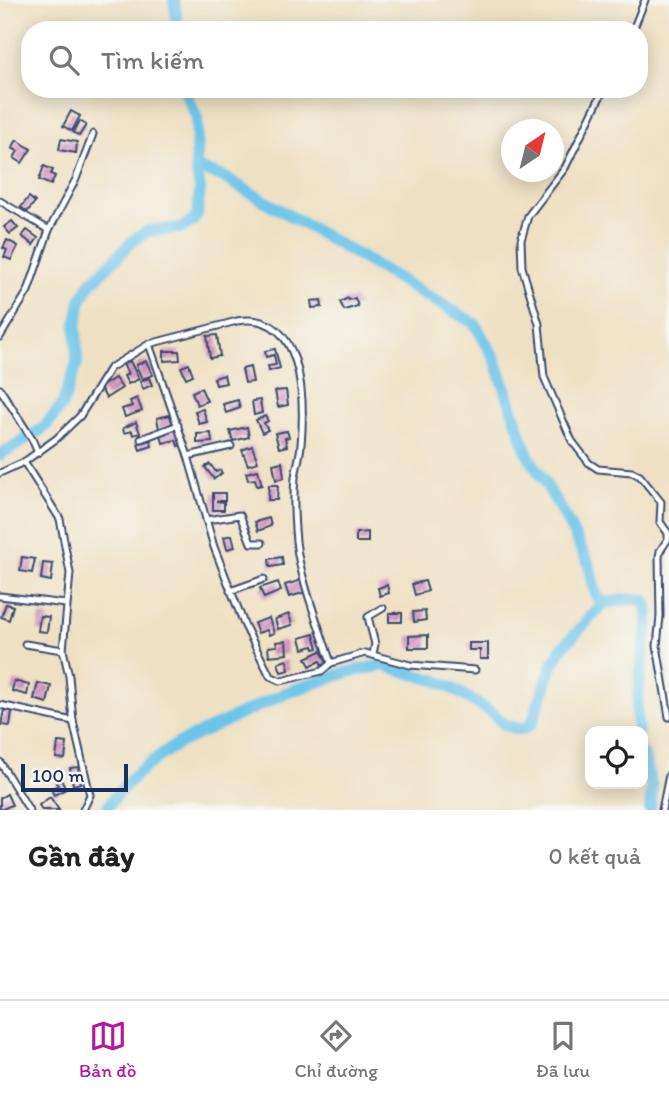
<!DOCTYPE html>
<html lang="vi">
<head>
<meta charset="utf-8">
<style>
	body { margin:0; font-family:Itim,sans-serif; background:#f2f2f2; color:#222 }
	.controls { position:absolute; right:21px; bottom:21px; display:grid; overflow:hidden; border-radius:14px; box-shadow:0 4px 18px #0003 }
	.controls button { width:63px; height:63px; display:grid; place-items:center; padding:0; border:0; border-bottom:2px solid #e0e0e0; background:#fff; color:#222; font:35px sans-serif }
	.compass { position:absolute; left:501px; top:119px; width:63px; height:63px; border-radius:50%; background:#fff; box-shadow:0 4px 18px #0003; rotate:35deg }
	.scale { position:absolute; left:21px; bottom:18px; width:107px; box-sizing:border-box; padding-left:7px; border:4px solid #1b2f5e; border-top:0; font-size:19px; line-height:24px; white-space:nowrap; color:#1b2f5e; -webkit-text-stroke:5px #f6f6f2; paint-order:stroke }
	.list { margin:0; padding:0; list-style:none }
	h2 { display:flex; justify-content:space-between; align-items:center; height:91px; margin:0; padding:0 28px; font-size:30px }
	h2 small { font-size:23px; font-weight:400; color:#767676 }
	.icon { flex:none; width:38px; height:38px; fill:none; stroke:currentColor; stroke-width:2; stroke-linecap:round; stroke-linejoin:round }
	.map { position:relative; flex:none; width:669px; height:810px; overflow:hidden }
	.search { position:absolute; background:#fff; box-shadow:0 4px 18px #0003; left:21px; right:21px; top:21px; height:77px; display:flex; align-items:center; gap:18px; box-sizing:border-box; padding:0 24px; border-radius:28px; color:#767676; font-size:26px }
	.sheet { height:189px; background:#fff }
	nav { display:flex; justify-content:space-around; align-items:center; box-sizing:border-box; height:98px; border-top:2px solid #e0e0e0; background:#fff; font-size:19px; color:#767676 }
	nav a { display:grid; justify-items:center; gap:4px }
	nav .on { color:#b5179e }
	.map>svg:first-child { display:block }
</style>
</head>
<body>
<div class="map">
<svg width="669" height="810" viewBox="0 0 669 810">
	<defs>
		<pattern id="building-hatch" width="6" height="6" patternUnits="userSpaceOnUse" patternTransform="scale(1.75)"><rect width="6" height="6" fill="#d69cc5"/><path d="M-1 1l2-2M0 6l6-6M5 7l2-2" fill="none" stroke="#ad80a3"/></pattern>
	</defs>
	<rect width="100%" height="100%" fill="#f6f6f2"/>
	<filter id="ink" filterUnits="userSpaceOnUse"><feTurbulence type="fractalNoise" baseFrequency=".0143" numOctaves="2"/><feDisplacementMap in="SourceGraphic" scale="14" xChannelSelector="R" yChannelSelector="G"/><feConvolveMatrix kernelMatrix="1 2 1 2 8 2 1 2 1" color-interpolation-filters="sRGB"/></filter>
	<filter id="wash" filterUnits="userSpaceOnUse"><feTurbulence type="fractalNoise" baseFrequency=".00686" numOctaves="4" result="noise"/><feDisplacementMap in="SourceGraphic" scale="28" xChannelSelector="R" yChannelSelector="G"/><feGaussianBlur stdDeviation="1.57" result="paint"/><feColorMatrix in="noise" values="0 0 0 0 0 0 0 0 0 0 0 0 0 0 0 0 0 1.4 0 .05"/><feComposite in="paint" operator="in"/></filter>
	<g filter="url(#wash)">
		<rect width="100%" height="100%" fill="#eee0c2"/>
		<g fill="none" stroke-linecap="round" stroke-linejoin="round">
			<g stroke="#6cc4e9" stroke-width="12">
				<path d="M174,0l4,30"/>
				<path d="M196,168l26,8 253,148 20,35 33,96 34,56 27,53 7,31 8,8 27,-4 14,1c6,17 2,31 -1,49 -3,27 -10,56 -6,82"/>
				<path d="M0,455l45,-28 17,-22 15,-42 -1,-36 5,-27 9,-16 43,-43 15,-10 33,-3 11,-6 5,-7 3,-26 -4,-21 1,-50 -13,-29"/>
				<path d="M643,754l9,33 -2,23"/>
				<path d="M106,810c17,-28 48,-52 75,-68l107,-50 60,-20 36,-7 53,16 15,7 39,24 13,12 14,5 8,-1 6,-5 20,-57 9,-17 43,-46"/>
			</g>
		</g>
		<g id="blocks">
			<g fill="url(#building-hatch)">
				<path d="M71,111l9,5 -8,15 -9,-5z"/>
				<path d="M80,121l6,4 -7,11 -6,-4z"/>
				<path d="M61,139l16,3 -1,11 -17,-3z"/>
				<path d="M17,140l14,9 -9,14 -8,-5 4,-7 -6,-3z"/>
				<path d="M44,166l9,4 -2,4 4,2 -4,9 -12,-5z"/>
				<path d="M29,197l6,5 -8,10 -6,-5z"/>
				<path d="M12,221l6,7 -8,6 -6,-7z"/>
				<path d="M27,230l11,8 -5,7 -11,-9z"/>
				<path d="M7,240l11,6 -7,14 -7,-3 3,-7 -4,-2z"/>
				<path d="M348,298l1,2 6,-2 3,8 -14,4 -4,-8z"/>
				<path d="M321,300l1,7 -10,1 -1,-7z"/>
				<path d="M217,335l3,21 -10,2 -3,-22z"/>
				<path d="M275,349l5,19 -11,3 -1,-5 8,-1 -2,-10 -8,2 -1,-6z"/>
				<path d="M164,351h15l1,9 -16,1z"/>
				<path d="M130,361l9,18 -11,5 -4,-8 4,-2 -5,-10z"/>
				<path d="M146,361l7,14 -11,4 -6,-14z"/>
				<path d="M189,364l4,11 -7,3 -5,-11z"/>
				<path d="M250,367l3,15 -8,1 -3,-14z"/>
				<path d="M224,375l2,8 -10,2 -2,-7z"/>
				<path d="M115,378l7,10 -16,10 -6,-11z"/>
				<path d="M149,378l3,7 -9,4 -3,-8z"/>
				<path d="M201,388l6,13 -10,4 -5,-13z"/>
				<path d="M286,390l2,15 -10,2 -3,-16z"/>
				<path d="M137,398l5,13 -17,6 -3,-8 10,-3 -2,-5z"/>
				<path d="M238,400l2,8 -14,5 -3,-9z"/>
				<path d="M260,400l2,13 -8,2 -2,-14z"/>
				<path d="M203,409l4,13 -8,2 -4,-13z"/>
				<path d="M170,415l3,11 -14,3 -2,-11z"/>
				<path d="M265,416l3,5 -4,2 4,7 -6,3 -6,-13z"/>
				<path d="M136,422l4,11 -7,2 -1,-4 -8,2 -1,-5z"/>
				<path d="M247,427l2,10 -16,4 -3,-10z"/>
				<path d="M177,429l5,16 -4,1 -2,-6 -13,3 -2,-8z"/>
				<path d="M287,431l2,6 -4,1 2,8 -8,2 -4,-15z"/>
				<path d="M211,433l1,9 -15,1v-9z"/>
				<path d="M151,440l1,6 -12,4 -2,-6z"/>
				<path d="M252,446l6,16 -10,3 -6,-15z"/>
				<path d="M282,462l2,16 -8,2 -3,-16z"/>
				<path d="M210,464l6,8 4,-2 2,3 -8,6 -9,-12z"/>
				<path d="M258,470l4,15 -5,1 -2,-7 -7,1 -2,-7z"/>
				<path d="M269,485h9l-1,15h-9z"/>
				<path d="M213,493h12v8h-9l8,1v8h-11z"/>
				<path d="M269,518l2,8 -13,5 -3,-9z"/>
				<path d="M368,532v10h-12v-9z"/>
				<path d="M232,535l3,12 -8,2 -3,-12z"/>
				<path d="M22,557l13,2 -3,14 -12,-2z"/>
				<path d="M282,557l1,8 -13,2 -1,-8z"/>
				<path d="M43,563l10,1 -2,17 -10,-2z"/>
				<path d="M302,580l4,12 -17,5 -4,-12z"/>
				<path d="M425,581l3,10 -13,4 -3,-11z"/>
				<path d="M278,582l3,9 -17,7 -4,-10z"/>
				<path d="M387,585l2,8 -9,3 -2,-8z"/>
				<path d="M6,604l7,2 -4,14 -8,-3z"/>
				<path d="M425,611l1,9 -12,2 -1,-10z"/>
				<rect x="389" y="613" width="13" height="9"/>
				<path d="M289,614l3,11 -14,4 -3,-10z"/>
				<path d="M40,616l9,1 -2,15 -9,-1z"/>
				<path d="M269,618l5,15 -5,2 -2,-5 -9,3 -4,-10z"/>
				<path d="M314,634l4,14 -4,1 -1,-3 -10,3 -3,-11z"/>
				<path d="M428,635v13h-19v-12z"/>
				<path d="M286,641l1,13 -18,2 -1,-9 9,-1 -1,-4z"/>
				<path d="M469,643h19v16h-8v-9h-11z"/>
				<path d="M321,651l7,13 -5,3 -3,-6 -10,5 -4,-8z"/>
				<path d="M287,660l2,10 -8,2 -3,-9z"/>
				<path d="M14,681l15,4 -2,10 -15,-4z"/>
				<path d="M38,683l13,3 -4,17 -13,-4z"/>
				<path d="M4,710l8,1 -2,15 -9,-1z"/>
				<path d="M58,742l9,1 -2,16 -9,-1z"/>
				<path d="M78,767l3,16 -8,2 -3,-17z"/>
				<path d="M61,780l5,9 -12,6 -3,-6 7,-4 -2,-3z"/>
				<path d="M7,794l5,11 -12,5v-12z"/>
				<path d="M50,797l9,13h-17l-3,-5z"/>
			</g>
		</g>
	</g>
	<g filter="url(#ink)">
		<use href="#blocks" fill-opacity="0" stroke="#3b4a6d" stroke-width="2"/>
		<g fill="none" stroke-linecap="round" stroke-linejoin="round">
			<defs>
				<g id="minor">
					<path d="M633,30l12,-30"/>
					<path d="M604,89l-39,79 -37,48 -7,24 1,27 17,57 5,53 28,64 17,22 9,6 34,3 8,4 21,26 -1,20 8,11v6l-8,12 -1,6 1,59 -3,30 12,71"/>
					<path d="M0,201l49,29"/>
					<path d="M0,337l28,-46 21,-61 27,-51 17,-45"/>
					<path d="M149,344l39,112 26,91 30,77 26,52 11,5 41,-10 9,-8 34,-10 45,12 65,5"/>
					<path d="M0,389l32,50 6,14"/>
					<path d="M141,439l37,-14"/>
					<path d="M188,456l43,-10"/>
					<path d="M24,462l36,57 10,54 -7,77 6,26 4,45 17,74 -7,15"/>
					<path d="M0,473l24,-11 32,-23 24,-23 30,-48 39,-24 88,-23c67,-11 68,78 64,124 -1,11 -4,21 -6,32 -2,20 -1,43 1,64 4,38 23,85 35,122"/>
					<path d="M206,520l34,-5 11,28h11"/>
					<path d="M230,591l34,-12"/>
					<path d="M0,596l66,8"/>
					<path d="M25,644l38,6"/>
					<path d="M373,654l2,-10 -7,-27 15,-9"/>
					<path d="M0,705l73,16"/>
					<path d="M0,762l29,48"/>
					<path d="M662,810l7,-35"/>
				</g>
			</defs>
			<use href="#minor" stroke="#3b4a6d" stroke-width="9"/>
			<use href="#minor" stroke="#fff" stroke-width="5"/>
		</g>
	</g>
</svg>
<div class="controls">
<button><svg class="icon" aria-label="locate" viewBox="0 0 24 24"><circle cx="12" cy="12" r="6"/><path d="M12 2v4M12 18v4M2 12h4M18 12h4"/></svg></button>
</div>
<svg class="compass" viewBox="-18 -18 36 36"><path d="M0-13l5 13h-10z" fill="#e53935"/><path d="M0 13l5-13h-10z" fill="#767676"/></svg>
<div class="scale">100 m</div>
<div class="search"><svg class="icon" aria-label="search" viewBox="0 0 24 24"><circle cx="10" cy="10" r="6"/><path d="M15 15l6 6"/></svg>Tìm kiếm</div>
</div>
<section class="sheet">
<h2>Gần đây<small>0 kết quả</small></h2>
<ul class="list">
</ul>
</section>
<nav>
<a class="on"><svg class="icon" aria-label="map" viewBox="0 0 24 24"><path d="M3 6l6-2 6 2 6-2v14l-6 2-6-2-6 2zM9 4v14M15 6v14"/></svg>Bản đồ</a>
<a><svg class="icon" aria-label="directions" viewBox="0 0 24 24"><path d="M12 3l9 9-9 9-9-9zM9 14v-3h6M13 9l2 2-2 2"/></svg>Chỉ đường</a>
<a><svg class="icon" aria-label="saved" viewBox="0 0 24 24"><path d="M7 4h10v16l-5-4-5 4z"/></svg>Đã lưu</a>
</nav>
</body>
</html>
